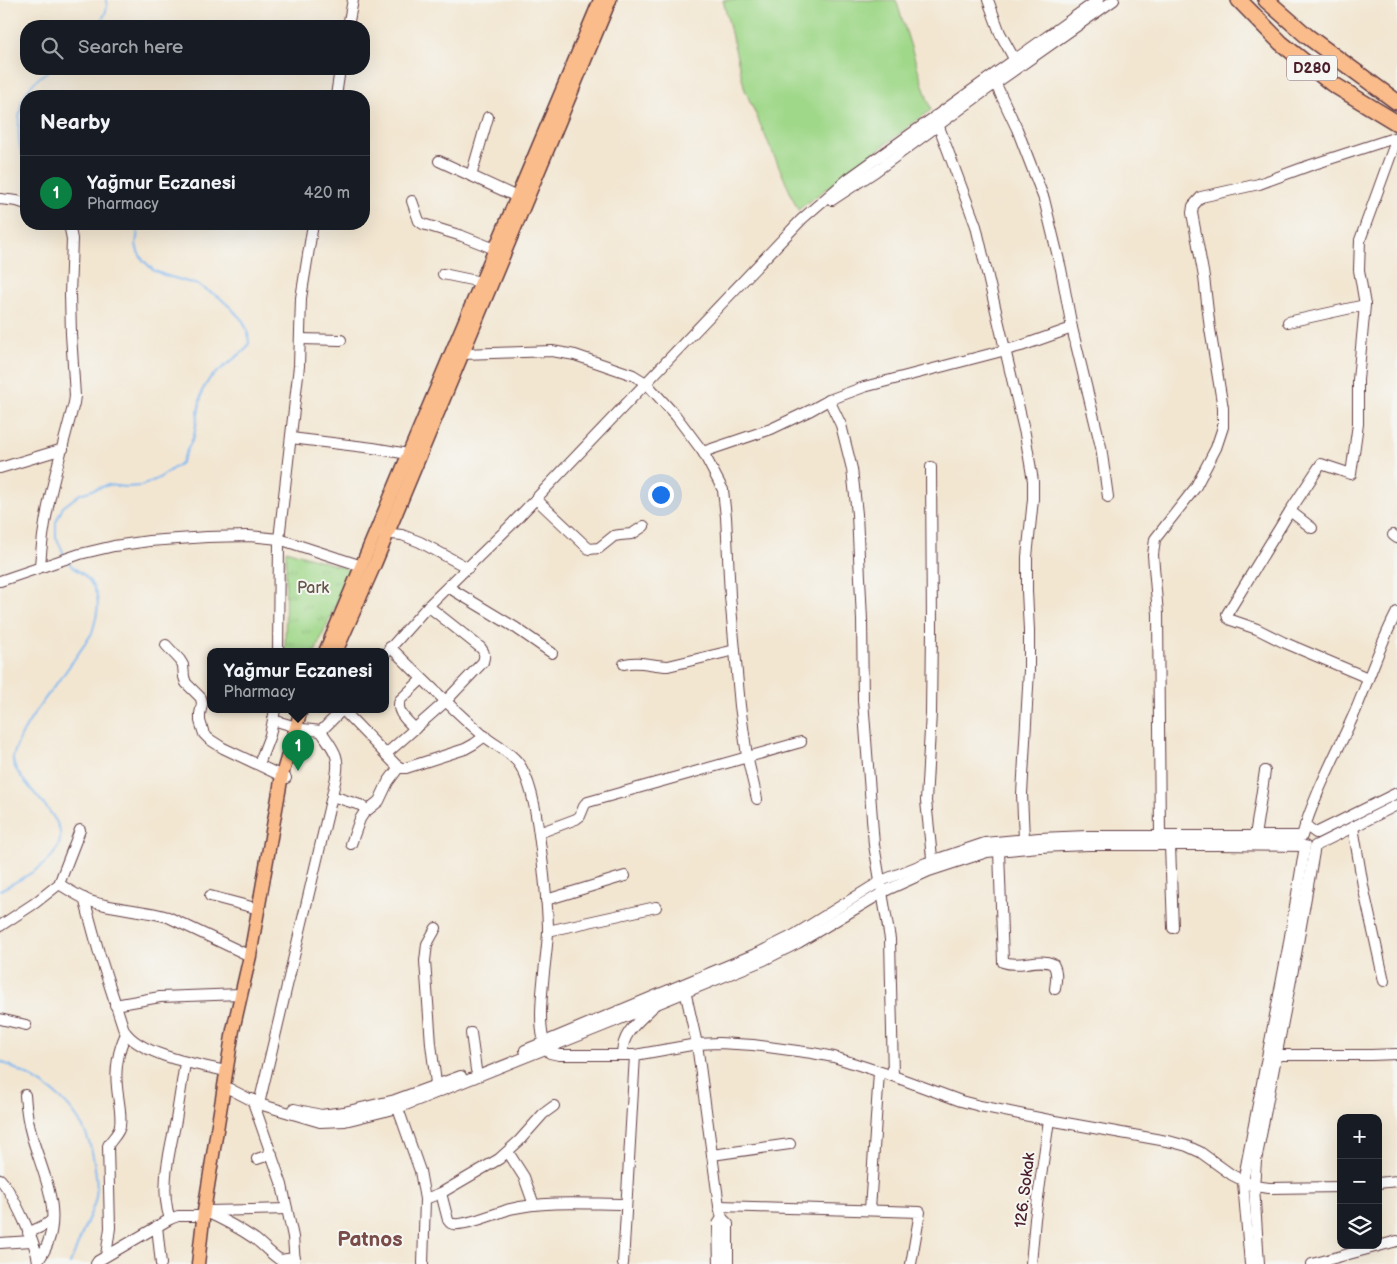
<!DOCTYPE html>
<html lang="en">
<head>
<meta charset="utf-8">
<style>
	body { margin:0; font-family:"Balsamiq Sans",sans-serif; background:#20242c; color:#f1f3f6 }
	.controls { position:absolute; right:15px; bottom:15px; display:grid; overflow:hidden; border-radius:10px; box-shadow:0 5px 20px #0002 }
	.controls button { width:45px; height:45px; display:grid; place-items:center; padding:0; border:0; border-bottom:1px solid #363941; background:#171b24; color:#f1f3f6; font:25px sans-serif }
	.you { position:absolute; left:660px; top:494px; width:18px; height:18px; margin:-12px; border:4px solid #fff; border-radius:50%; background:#1a73e8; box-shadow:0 0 0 8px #1a73e833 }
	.badge { display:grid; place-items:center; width:32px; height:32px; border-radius:50%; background:#0b8043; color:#fff; font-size:16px; font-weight:700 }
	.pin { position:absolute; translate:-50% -41px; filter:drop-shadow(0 1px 2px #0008) }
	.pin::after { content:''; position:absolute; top:26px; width:18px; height:15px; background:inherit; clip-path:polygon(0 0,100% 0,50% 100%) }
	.popup { position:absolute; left:207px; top:648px; width:182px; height:65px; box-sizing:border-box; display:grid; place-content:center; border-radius:10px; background:#171b24; filter:drop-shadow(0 1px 4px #0005); font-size:16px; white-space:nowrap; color:#9ea1a6 }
	.popup b { font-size:19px; color:#f1f3f6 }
	.popup::after { content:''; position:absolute; left:50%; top:100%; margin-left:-10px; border:10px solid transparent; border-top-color:#171b24 }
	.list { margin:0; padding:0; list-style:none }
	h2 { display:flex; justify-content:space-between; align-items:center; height:65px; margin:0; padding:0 20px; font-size:21px }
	h2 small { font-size:16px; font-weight:400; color:#9ea1a6 }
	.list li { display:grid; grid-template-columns:32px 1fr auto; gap:15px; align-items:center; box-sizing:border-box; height:75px; padding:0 20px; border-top:1px solid #363941 }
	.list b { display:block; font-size:19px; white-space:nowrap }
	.list p { margin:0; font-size:16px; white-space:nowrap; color:#9ea1a6 }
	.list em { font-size:16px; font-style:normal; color:#9ea1a6 }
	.icon { flex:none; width:28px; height:28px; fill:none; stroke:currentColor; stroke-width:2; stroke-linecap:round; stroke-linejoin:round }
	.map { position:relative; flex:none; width:1397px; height:1264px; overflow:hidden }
	.search { position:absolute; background:#171b24; box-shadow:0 5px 20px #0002; left:20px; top:20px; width:350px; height:55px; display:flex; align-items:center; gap:12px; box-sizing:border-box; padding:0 18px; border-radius:20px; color:#9ea1a6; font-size:19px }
	.panel { position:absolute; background:#171b24; box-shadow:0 5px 20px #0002; left:20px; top:90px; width:350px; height:140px; border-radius:20px }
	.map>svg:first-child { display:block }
</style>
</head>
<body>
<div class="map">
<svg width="1397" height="1264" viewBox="0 0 1397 1264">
	<defs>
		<pattern id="park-tufts" width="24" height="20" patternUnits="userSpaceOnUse" patternTransform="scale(1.25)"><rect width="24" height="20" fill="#a0d88a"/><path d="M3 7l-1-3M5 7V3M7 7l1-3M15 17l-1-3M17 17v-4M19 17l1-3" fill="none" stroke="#8bb977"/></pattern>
	</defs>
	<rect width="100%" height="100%" fill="#f6f6f2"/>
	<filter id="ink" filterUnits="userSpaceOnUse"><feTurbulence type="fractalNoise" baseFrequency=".02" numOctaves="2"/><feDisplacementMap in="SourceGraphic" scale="10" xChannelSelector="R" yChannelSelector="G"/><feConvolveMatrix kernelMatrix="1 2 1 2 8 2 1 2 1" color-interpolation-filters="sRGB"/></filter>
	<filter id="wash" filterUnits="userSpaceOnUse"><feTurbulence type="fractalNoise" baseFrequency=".0096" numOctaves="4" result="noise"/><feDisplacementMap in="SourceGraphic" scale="20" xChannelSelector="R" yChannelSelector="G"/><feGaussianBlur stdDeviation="1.12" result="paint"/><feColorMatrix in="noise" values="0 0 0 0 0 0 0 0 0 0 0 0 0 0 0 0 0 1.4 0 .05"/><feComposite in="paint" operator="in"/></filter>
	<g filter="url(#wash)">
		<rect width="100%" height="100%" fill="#f2e6d1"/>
		<path fill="#a0d88a" stroke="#757c5a" d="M723,0h173l35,110 -133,100 -53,-120z"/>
		<path fill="url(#park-tufts)" stroke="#757c5a" d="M286,550l65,20 -36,82h-30z"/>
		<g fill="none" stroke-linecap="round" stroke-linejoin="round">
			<g stroke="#81b9f1" stroke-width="2">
				<path d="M98,26c5,-8 11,-16 8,-26"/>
				<path d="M26,161c-11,-14 -9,-52 0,-68 5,-10 16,-18 25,-24"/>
				<path d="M65,556l-9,-19v-15l7,-15 17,-13 28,-9 18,2 15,-1 18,-8 22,-15 13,-27 8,-45 8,-13 35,-28 4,-7 -1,-11 -5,-11 -12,-13 -12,-11 -21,-12 -34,-10 -11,-5 -10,-10 -5,-8 -2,-8 3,-20"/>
				<path d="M0,890c23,-12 74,-34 57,-67 -9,-17 -24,-30 -35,-45 -4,-6 -10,-13 -9,-20 6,-29 36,-64 53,-87 9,-13 18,-25 26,-38 7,-23 11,-40 -8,-58 -6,-5 -12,-6 -15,-13"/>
				<path d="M0,1061c47,23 85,45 94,101 2,11 4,23 2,34 -1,9 -6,18 -9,26 -6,14 -11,28 -17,42"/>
			</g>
		</g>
	</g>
	<g filter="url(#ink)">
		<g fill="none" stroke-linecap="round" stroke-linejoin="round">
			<defs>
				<g id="minor">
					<path d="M988,0l12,33 17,31"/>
					<path d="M348,26l5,-26"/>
					<path d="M992,76l25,53 27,70 17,70 11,59 29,119 7,50"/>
					<path d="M336,96l4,-27"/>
					<path d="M935,116l41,110 49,208 8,47v18l-6,58v34l2,39v40l-7,124 2,45"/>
					<path d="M439,161l78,36"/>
					<path d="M471,176l17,-59"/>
					<path d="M0,199l17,2 9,3"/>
					<path d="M832,200l44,-29 120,-88 118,-83"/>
					<path d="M412,201l7,20 4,3 39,12 33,13"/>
					<path d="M443,274l38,8"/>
					<path d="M1288,322l77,-17"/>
					<path d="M300,339l41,1"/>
					<path d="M458,352l4,2 90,-3 23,4 58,20 13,8 30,33 27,36 20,38 3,27 4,79 10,110 7,50 10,43"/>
					<path d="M829,400l12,25 11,44 5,45 5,106 1,80 11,145 16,94 3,137"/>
					<path d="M291,438l82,10 35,6"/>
					<path d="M703,452l68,-23 40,-19 18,-10 35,-13 157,-41 51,-18"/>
					<path d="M931,467l1,163 -1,83 -5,88 7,66"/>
					<path d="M0,468l63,-19"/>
					<path d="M536,499l53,50 10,-1 15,-12 6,-1 12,-1 12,-8"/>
					<path d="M1290,511l22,17"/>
					<path d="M382,533l20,2 18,7 48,26"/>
					<path d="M1393,535l4,3"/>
					<path d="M40,567c3,-56 20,-110 34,-164l1,-7 -4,-62 -1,-39 2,-56 -3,-15"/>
					<path d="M0,581l80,-27 34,-8 35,-5 58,-4 42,-1 30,3 83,27"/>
					<path d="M448,587l68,41 36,25"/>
					<path d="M166,645l14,15 3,5 1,12 2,6 15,15 1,6 -2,10v7l4,13 5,5 14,9 63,30"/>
					<path d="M390,647c31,30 61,61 94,89 12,10 29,17 37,31 15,25 18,70 22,99 2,21 5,43 5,64 0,28 -17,103 2,123l9,2h76l62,-11 22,-1 34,2 59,8 22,4 59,19 68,25 19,5 69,14 123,22 15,4 13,6 32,23 22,11 15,2 72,-1"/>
					<path d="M278,652l1,-113 20,-173 2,-68 12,-74"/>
					<path d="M386,653l42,-47 81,-79 293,-308 46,-40 250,-179"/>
					<path d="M624,664c15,-4 29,2 44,2l67,-16"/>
					<path d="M1368,678l-85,-36 -26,-13 -26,-9 -3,-2 -1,-4 63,-103 31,-47 30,10 7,-50v-44l7,-75 -6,-35 1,-30 37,-102"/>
					<path d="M343,710l53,55 5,3h5l59,-19 9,-5 11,-8"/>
					<path d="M273,720l30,9 18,2 21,-21"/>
					<path d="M415,729c-7,-8 -20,-17 -15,-29l22,-21"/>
					<path d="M386,754l59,-52 38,-40c2,-6 2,-9 -2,-14l-53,-42"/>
					<path d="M259,764l11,-29 5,-25"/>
					<path d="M332,796l28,9 7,5"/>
					<path d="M1305,825l11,8 81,-40"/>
					<path d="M1353,827l10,59 21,95"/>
					<path d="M539,833l37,-14 4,-3 5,-12 3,-2 213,-60"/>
					<path d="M1160,836l-2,-222 -5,-59 2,-16 40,-51 21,-40 7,-21v-19l-13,-79 -6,-52 -12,-64 1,-7 8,-9 58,-13 49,-18 89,-29"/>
					<path d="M1255,836l10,-65"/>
					<path d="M351,844l9,-25 4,-6 15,-12 9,-19 11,-15"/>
					<path d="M1170,845l3,83"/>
					<path d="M999,851l4,111c17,6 35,-5 50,2 5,8 3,17 2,25"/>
					<path d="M59,884c8,5 16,10 24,14 23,11 59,11 85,19l82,39"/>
					<path d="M210,896l49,13"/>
					<path d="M84,898l15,55 25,77c15,25 75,35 102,41"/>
					<path d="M546,900l79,-24"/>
					<path d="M0,926l35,-23 24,-19 21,-54"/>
					<path d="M436,928l-9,16 -2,17 6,83 6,47"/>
					<path d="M548,931l108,-24"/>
					<path d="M684,986l13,58 22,162 3,12 6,6v40"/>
					<path d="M115,1005l45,-8 81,-3"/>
					<path d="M0,1019l26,6"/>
					<path d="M471,1033l5,37"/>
					<path d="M525,1050l235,-98 34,-17 87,-54 45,-18 59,-20 54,-5 49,-2h214c13,-44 35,-83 53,-124 14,-33 25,-68 42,-100"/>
					<path d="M622,1055c0,-22 15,-32 30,-47"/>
					<path d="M1277,1055h94l26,-1"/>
					<path d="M224,1086l35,18 61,18 25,-1 53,-13 205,-82 161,-66 34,-17 89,-53 42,-19 58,-19 52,-5 49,-2h129l88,1 -17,102 -45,234 7,82"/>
					<path d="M25,1095c1,14 3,28 7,42 12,41 36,83 6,124"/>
					<path d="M252,1099l30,86 11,52 2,27"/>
					<path d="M396,1103l24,68 5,28 -2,65"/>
					<path d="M259,1104l73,-308c2,-12 8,-28 4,-40 -3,-9 -10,-17 -15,-25"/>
					<path d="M294,1109l27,6 23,-3 51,-12 66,-24"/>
					<path d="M508,1152l16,25 10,28"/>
					<path d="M712,1155l78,-11"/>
					<path d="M257,1159l15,-5"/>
					<path d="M0,1179c12,13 38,67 38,85"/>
					<path d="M1378,1183l19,-2"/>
					<path d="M441,1193l7,27c2,3 2,4 6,4 11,2 43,-11 56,-15 38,-9 78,-5 116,-5"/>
					<path d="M425,1199l16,-6 58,-34 20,-18 24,-27 11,-8"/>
					<path d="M719,1206l201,6 -9,52"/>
					<path d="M870,1210l9,-138"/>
					<path d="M204,1211c18,8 35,17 51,28 9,7 16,15 25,21l15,-2"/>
					<path d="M209,1211l78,-2"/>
					<path d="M170,1219c-11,-31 0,-68 6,-99 3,-19 6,-38 9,-57"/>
					<path d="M157,1226l4,38"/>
					<path d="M28,1233l19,-9 5,-4"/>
					<path d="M0,1243l31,-2"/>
					<path d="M106,1256l4,-28 -2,-82c3,-7 11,-12 12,-20 2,-13 -2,-26 -3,-39 -2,-17 1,-37 9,-53"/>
					<path d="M96,1264l2,-3 72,-42 8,-3h25"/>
					<path d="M623,1264l12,-209"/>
					<path d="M719,1264l-1,-40 4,-6"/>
					<path d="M1031,1264l4,-45 14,-99"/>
					<path d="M1259,1264l-5,-78 2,-25 40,-207 19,-108 82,-41"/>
					<path d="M1312,1264l85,-23"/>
				</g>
				<g id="major">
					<path d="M325,652l275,-652"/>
					<path d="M336,652l39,-88 235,-564"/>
					<path d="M198,1264l6,-53 29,-181 17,-74 32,-181 19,-65"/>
				</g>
				<g id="highway">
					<path d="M1239,0l42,43 50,40 66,40"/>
					<path d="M1266,0l41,36 90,66"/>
				</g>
			</defs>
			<use href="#minor" stroke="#633d44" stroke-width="12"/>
			<use href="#major" stroke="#633d44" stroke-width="15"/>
			<use href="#highway" stroke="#633d44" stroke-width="18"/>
			<use href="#minor" stroke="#fff" stroke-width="10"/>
			<use href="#major" stroke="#fabc8b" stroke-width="12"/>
			<use href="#highway" stroke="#fabc8b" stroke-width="15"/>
		</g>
	</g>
	<g text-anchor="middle" stroke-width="4" stroke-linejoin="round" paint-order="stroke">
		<rect fill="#f6f6f2" stroke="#7e6067" stroke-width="1" x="1287" y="55.5" width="50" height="25" rx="4"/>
		<g font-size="15" font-weight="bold" fill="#4a1f2b">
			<text x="1312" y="73">D280</text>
		</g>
		<g font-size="16" fill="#645648" stroke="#f6f6f2">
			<text x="313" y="593">Park</text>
		</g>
		<g font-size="16" fill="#4a1f2b" stroke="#f6f6f2">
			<text transform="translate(1024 1190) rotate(-83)" y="6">126. Sokak</text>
		</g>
		<g font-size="21" font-weight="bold" fill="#794c49" stroke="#f6f6f2">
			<text x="370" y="1246">Patnos</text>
		</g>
	</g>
</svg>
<div class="controls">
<button>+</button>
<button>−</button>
<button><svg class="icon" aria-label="layers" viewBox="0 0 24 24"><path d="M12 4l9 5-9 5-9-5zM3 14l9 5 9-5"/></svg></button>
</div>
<div class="you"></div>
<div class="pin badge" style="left:298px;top:771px">1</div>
<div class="popup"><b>Yağmur Eczanesi</b>Pharmacy</div>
<div class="search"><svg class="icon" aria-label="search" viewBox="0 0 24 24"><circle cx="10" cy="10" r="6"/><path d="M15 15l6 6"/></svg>Search here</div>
<section class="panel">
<h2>Nearby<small></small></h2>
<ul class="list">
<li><span class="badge">1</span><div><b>Yağmur Eczanesi</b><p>Pharmacy</p></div><em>420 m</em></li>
</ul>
</section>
</div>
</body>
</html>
